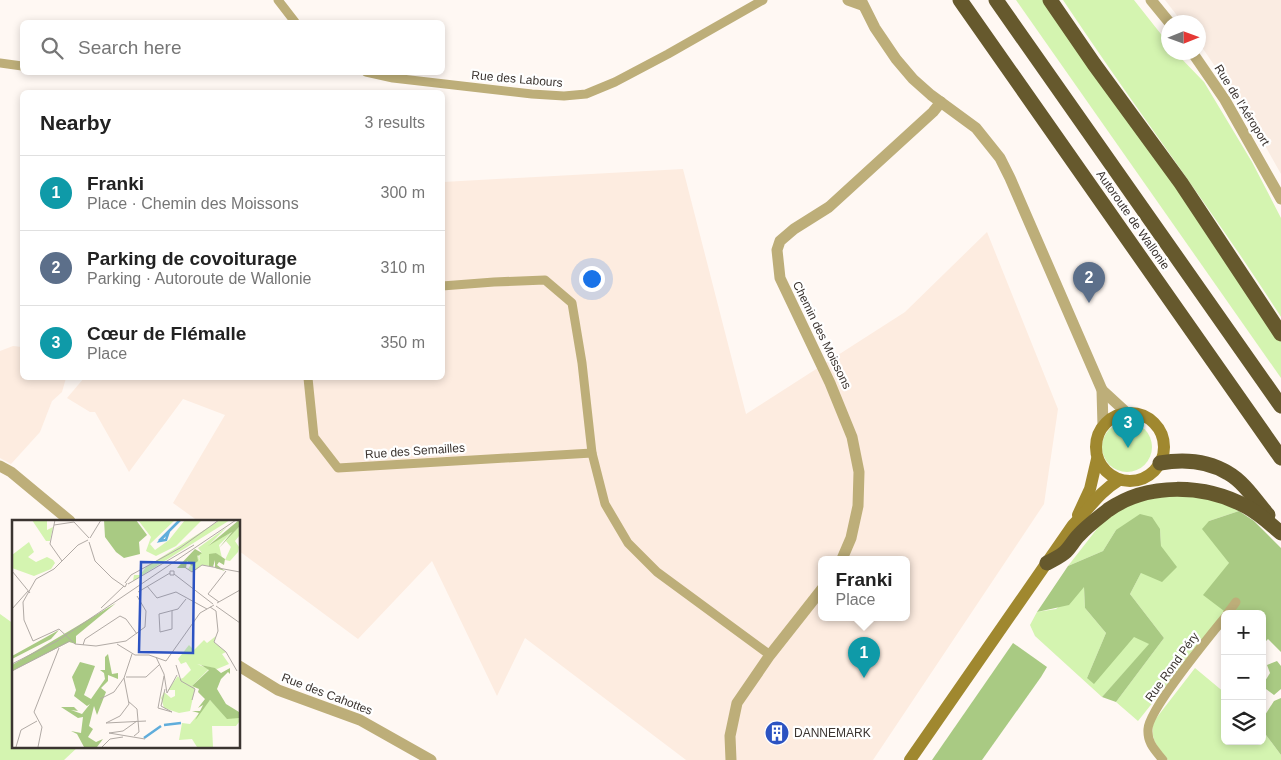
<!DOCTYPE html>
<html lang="en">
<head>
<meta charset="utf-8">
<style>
	body { margin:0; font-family:Arial,sans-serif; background:#f6f6f6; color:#222 }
	.controls { position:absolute; right:15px; bottom:15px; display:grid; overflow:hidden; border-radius:8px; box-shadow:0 2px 8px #0003 }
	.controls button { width:45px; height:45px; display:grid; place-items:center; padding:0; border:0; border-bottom:1px solid #e0e0e0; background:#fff; color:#222; font:25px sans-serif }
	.compass { position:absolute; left:1161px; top:15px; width:45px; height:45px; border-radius:50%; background:#fff; box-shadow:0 2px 8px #0003; rotate:89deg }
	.you { position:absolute; left:591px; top:278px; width:18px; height:18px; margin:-12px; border:4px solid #fff; border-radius:50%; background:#1a73e8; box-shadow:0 0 0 8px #1a73e833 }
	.badge { display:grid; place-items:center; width:32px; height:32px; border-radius:50%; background:#2c53c2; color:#fff; font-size:16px; font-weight:700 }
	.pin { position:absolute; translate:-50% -41px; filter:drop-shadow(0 1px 2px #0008) }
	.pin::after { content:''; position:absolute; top:26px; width:18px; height:15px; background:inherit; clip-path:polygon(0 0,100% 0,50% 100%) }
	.popup { position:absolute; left:818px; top:556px; width:92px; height:65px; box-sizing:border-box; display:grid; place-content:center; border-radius:8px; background:#fff; filter:drop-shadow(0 1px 4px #0005); font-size:16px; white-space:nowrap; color:#767676 }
	.popup b { font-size:19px; color:#222 }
	.popup::after { content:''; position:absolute; left:50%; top:100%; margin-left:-10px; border:10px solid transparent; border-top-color:#fff }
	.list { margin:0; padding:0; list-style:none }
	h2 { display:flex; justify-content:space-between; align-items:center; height:65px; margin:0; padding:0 20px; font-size:21px }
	h2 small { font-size:16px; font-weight:400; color:#767676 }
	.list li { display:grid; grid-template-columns:32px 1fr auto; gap:15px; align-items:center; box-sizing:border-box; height:75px; padding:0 20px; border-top:1px solid #e0e0e0 }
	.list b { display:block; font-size:19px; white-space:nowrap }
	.list p { margin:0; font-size:16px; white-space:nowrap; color:#767676 }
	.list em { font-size:16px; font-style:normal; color:#767676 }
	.icon { flex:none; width:28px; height:28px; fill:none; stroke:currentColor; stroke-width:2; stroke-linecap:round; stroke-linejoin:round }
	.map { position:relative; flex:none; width:1281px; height:760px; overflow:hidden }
	.search { position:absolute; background:#fff; box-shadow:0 2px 8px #0003; left:20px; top:20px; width:425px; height:55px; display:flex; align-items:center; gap:12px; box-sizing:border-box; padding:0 18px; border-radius:8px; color:#767676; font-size:19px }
	.panel { position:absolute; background:#fff; box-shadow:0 2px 8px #0003; left:20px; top:90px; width:425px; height:290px; border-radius:8px }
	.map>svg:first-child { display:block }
</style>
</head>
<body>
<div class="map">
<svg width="1281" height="760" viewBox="0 0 1281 760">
	<rect width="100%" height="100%" fill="#fff8f3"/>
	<path fill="#faece2" d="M1165,0h116v174l-36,-64 -46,-67 4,-3 -4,-7 -1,-11h-16z"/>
	<g fill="#fdece0" fill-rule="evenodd">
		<path d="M683,169l63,245 159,-102 82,-80 71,177 -14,95 -171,256h-187l-161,-122 -28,58 -65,-135 -74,78 -119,-88v-30h-41l-25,-18 52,-88 -42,-16 -54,73 -34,-60h-5l-23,-14 17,-20h358l1,-196zM822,559h84v58h-84z"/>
		<path d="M13,346l9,1v31h44l-4,14 -10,9 -12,31 -29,32 -11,-6v-107z"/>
	</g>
	<g fill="#d4f4b0">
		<path d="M1016,0h29l196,279 40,63v36z"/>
		<path d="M1063,0h71l34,43v9l8,1 28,29 48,80 29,56v99c-69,-108 -147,-210 -218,-317z"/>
		<circle cx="1127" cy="447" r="25"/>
		<path d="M1186,494l32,7 21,10 -30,10 20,42 -4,49 -87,109 -22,-19 48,-64 -34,-44 11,-21 20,-27 -1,-17 -44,1 -13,21 -35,15 39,-50 43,-20z"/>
		<path d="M1084,586l1,22 21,25 -19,45 47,-42 16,8 -48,53 -67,-61 -5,-11 7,-13 19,-3z"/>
		<path d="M0,614l14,10v122h65l-15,14h-64z"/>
		<path d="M1195,668l30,25v48l25,2 12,-2v-5l4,-1 15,20v5h-113c-11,-14 -19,-21 -14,-39z"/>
	</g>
	<g fill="#a9ca83">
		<path d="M1239,511l15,10 27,27v104l-13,-13 -6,6v-31h-34l-25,-19 26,-32 -27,-34 7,-8z"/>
		<path d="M1140,514l12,3 8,12 1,17 16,21 -15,15 -21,-9 -11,21 34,44 -48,64 -14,-5 47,-53 -15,-7 -40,47 -7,-6 19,-45 -21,-25 -1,-21 -15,18 -32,7 31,-46 35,-15 13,-21z"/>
		<path d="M1013,643l34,24 -6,10 -59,83h-50z"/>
		<path d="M1277,661l4,5v23l-7,6 -12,-9 8,-13 -3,-8z"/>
		<path d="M1281,698v57l-15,-20 -4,1v-20l3,-1 9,-14z"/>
	</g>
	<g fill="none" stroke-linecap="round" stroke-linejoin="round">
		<g stroke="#bdae79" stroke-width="9">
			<path d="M278,0l17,22"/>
			<path d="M0,63l22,3"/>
			<path d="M366,72l27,6 139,16 32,2 22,-2 29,-12 53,-28 95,-54"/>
			<path d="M442,286l52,-4 51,-2 27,23 10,60 10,90 13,51 23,39 29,29 113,83"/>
			<path d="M308,378l6,59 24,31 254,-15"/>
			<path d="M1227,614l9,-12"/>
			<path d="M1163,760c-8,-10 -16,-17 -15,-31 1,-20 61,-92 77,-112"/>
		</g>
		<g stroke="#bdae79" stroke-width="11">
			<path d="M848,0l14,5"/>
			<path d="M861,0l14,28 21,31 17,20 18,16 45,33 24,30 10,20 92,212 1,36"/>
			<path d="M1151,0l18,22"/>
			<path d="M1192,52l33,48 56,99"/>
			<path d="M1102,390l25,23"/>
			<path d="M0,466l11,6 59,49"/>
			<path d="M842,559l9,-21 7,-32 1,-34 -7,-35 -22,-54 -50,-105 -3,-28 3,-9 14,-12 35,-22 104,-95 8,-10"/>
			<path d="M239,666l39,24 82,30 71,40"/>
			<path d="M731,760l-1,-24 7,-33 33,-48 52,-66"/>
		</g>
		<g stroke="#a0882f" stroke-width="12">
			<circle cx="1130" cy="447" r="34"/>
			<path d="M1078,515l12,-26 7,-30"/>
			<path d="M910,760l163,-235c16,-16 26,-33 46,-45"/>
		</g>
		<g stroke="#66592d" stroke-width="15">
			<path d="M960,0l321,458"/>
			<path d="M996,0l285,406"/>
			<path d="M1050,0l44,64 87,119 100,151"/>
			<path d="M1160,463c23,-4 48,-2 68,10 16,9 28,28 40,42"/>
			<path d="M1047,563c6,-3 12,-6 17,-10 6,-5 9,-12 15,-18 8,-9 19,-17 29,-25 40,-28 97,-26 139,-3 13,7 23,17 34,26"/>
		</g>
	</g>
	<defs>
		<symbol id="building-disc" viewBox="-11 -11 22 22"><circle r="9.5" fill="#2c53c2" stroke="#fff"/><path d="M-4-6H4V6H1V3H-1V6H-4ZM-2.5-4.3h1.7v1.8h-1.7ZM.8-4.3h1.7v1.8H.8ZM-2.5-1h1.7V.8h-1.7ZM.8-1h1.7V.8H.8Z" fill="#fff"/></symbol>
	</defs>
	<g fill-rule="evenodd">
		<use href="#building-disc" x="763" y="719" width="28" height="28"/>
	</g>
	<g text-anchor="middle" stroke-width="4.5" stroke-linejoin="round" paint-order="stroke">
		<g font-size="12" fill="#3b3430" stroke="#fff">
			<text transform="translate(517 79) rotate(5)" y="4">Rue des Labours</text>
			<text transform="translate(1242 105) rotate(58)" y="4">Rue de l'Aéroport</text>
			<text transform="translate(1133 220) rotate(55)" y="4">Autoroute de Wallonie</text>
			<text transform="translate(822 335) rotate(64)" y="4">Chemin des Moissons</text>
			<text transform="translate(415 451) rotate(-4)" y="4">Rue des Semailles</text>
			<text transform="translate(1172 667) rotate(-54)" y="4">Rue Rond Péry</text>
			<text transform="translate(327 694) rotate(21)" y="4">Rue des Cahottes</text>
		</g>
		<g font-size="12" fill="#3b3430" stroke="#fff" text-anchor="start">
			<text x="794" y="737">DANNEMARK</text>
		</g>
	</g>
	<g transform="translate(12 520)">
		<rect width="228" height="228" fill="#fff8f3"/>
		<path d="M20,0h15v10l6,-3 -3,14h-4zM126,0h37l-25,24 5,6 14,-10 16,-20h17l-26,26 -20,10 -10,-5 5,-14zM208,0h10l-97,61 1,-6h6l6,-8zM215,7l-18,18 23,-13 -13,13 3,13 -6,-5 -7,3v10l-7,-1 -9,7 -5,-3 9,-14 3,6 -1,-8h3l-4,-5zM227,7v9l-4,5 4,6 -1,5 -8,9 -5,-1 6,-13 -5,-6zM17,22l5,10 -6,5 8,5 11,-5 6,3 2,3 -4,6 -17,7 -22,-8v-13zM204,116l-2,6 12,10 -4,2 7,10 -12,5 -20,-5 12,5 -17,17 3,2 -5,23 -11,2 -15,-5 -3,-10 3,-6 7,6 4,-2v-6h-7l7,-10 3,-4 2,3 3,-1 8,-8 -5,-8 -5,2 -3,-5 11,-14 5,5 10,-10 3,3zM198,180l17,17 12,1v4l-3,4h-24l1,21h-16l-5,-8 -13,1 3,-17 8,1z" fill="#d4f4b0"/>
		<path d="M92,0h32l11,15 -8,7 1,12 -16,4 -8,-6 -11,-15zM227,0v7l-20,21 13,-16 -24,14zM183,29l7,4 -4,3 3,5 -4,-6 1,6 -6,5 -5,-5 -1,7h-9zM204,33l9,6 -1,6 -5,-3 -2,3 8,6 -10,-3v-8l-2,7 -4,-1v-12zM104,83l-40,33v8l-7,-2 -57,29v-6zM47,110l-8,9 -39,20v-3zM96,134l4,20 6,-1v6l-10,-4v6l-7,7 5,4 -9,23 -3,-9 -5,20 4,3 -5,8 8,5 7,-3 -6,8h-13l-7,-13 -6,-3 10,2 2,-16 -5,1 -17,-11h13l4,4 -7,-1 11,4 8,-10 -3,2 -13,-10 2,-6 -4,-13 8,-15 15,4 -11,29 7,4 14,-20 -1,-6 -4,-3h5v-13zM189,145l14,3 6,5 9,-5v6l-2,-2 -7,7 -4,10 9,15 13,8v6l-12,1 -17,-19 -13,18 -2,2 4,-7 -7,-2h8l3,-6 -5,3 7,-9 -7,-7 1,-3 -7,-3 17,-16z" fill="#a9ca83"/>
		<path fill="none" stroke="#60addb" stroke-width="2.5" d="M157,11l-9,10 6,-1 3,-9M147,21l21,-21M152,205l17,-2M132,218l17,-12"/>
		<path fill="none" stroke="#b1aaa5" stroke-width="1" d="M43,0l-5,24 12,17M42,5l20,-3 15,16M78,18l11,-18M76,20l-10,5 -24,24 -18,10 -13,23 1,18 9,21 26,-12 16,15 21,2 30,-5 19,-14 1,-16 -9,-15M77,22l6,19 17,17 13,9 2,-4M171,46l9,6 10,-7 38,7M0,51l18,22M158,51h4v4h-4zM162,54l39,30M113,63l6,-8 49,-27 39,-28M116,64l66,-39M135,66l10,12 19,-6 31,17M126,72l32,-19M207,82l-11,-8 18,-23M205,83l23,-13M204,86l24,17M198,87l6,4 2,20 -4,11 12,10 11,19M89,88l23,-22M0,89l16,-18M160,91v18l-12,3 -1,-18 19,-5 8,-10M105,124l18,11h14l17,6 34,-48 14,-8M71,125l2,-6 35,-23 6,3 11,15M144,137l8,17 3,19 10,-18M0,144l45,-23 179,-121M164,145l5,16 14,8 -3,11M0,151l58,-30M152,156l-6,32 14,4M114,157h20l13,-12M112,158l5,26 -9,12 -14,7 40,-2M153,169l-4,17 11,6M88,179l14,-7 10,-14 8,-24M116,181l9,8 2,23 -5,4M125,201l-14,10 -14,2 36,6M4,227l5,-17 16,-9M26,227l4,-20 -8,-15 25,-64M90,227l8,-8 13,-2"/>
		<path fill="#2c53c2" fill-opacity="0.15" stroke="#2c53c2" stroke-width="2.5" d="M129,42l53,1 -1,90 -54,-1z"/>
		<rect width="228" height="228" fill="none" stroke="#3b3430" stroke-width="2.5"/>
	</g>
</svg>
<div class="controls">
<button>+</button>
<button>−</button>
<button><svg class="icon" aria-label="layers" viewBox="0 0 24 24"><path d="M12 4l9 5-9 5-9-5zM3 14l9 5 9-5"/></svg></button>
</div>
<svg class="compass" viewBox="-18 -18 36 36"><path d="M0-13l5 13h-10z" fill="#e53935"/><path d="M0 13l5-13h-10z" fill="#767676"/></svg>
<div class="you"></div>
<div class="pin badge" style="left:864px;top:678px;background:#0f9aa8">1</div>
<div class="popup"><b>Franki</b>Place</div>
<div class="pin badge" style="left:1089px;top:303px;background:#5c6f8a">2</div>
<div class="pin badge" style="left:1128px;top:448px;background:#0f9aa8">3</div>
<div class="search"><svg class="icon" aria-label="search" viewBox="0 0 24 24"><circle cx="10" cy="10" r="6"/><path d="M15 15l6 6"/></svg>Search here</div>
<section class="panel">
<h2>Nearby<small>3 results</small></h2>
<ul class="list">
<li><span class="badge" style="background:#0f9aa8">1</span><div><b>Franki</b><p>Place · Chemin des Moissons</p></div><em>300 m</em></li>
<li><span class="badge" style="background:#5c6f8a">2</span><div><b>Parking de covoiturage</b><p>Parking · Autoroute de Wallonie</p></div><em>310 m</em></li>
<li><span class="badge" style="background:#0f9aa8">3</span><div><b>Cœur de Flémalle</b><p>Place</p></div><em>350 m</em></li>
</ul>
</section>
</div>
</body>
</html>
